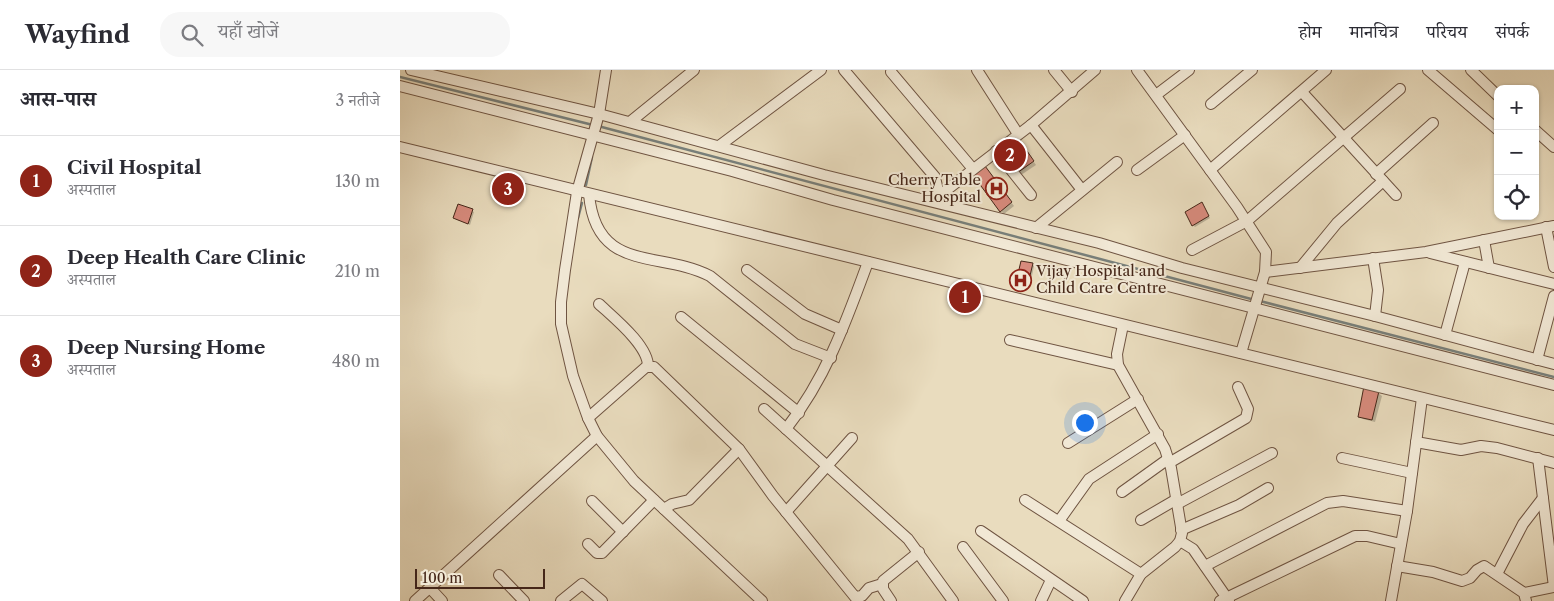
<!DOCTYPE html>
<html lang="hi">
<head>
<meta charset="utf-8">
<style>
	body { margin:0; font-family:"Libre Caslon Text","Noto Serif Devanagari",serif; background:#f7f7f7; color:#2b2b33 }
	.controls { position:absolute; right:15px; top:15px; display:grid; overflow:hidden; border-radius:10px; box-shadow:0 1px 4px #0004 }
	.controls button { width:45px; height:45px; display:grid; place-items:center; padding:0; border:0; border-bottom:1px solid #e1e1e2; background:#fff; color:#2b2b33; font:25px sans-serif }
	.scale { position:absolute; left:15px; bottom:12px; width:130px; box-sizing:border-box; padding-left:5px; border:2px solid #462719; border-top:0; font-size:14px; line-height:18px; white-space:nowrap; color:#462719; -webkit-text-stroke:4px #f1e8d5; paint-order:stroke }
	.you { position:absolute; left:684px; top:352px; width:18px; height:18px; margin:-12px; border:4px solid #fff; border-radius:50%; background:#1a73e8; box-shadow:0 0 0 8px #1a73e833 }
	.badge { display:grid; place-items:center; width:32px; height:32px; border-radius:50%; background:#8f2418; color:#fff; font-size:16px; font-weight:700 }
	.pin { position:absolute; translate:-50% -50%; border:2px solid #fff; box-shadow:0 1px 5px #0006 }
	.list { margin:0; padding:0; list-style:none }
	h2 { display:flex; justify-content:space-between; align-items:center; height:65px; margin:0; padding:0 20px; font-size:21px }
	h2 small { font-size:16px; font-weight:400; color:#7c7c81 }
	.list li { display:grid; grid-template-columns:32px 1fr auto; gap:15px; align-items:center; box-sizing:border-box; height:90px; padding:0 20px; border-top:1px solid #e1e1e2 }
	.list b { display:block; font-size:19px; white-space:nowrap }
	.list p { margin:0; font-size:16px; white-space:nowrap; color:#7c7c81 }
	.list em { font-size:16px; font-style:normal; color:#7c7c81 }
	.icon { flex:none; width:28px; height:28px; fill:none; stroke:currentColor; stroke-width:2; stroke-linecap:round; stroke-linejoin:round }
	.map { position:relative; flex:none; width:1154px; height:531px; overflow:hidden }
	header { display:flex; align-items:center; gap:30px; box-sizing:border-box; height:70px; padding:0 25px; background:#fff; border-bottom:1px solid #e1e1e2 }
	header strong { font-size:24px }
	nav { display:flex; gap:28px; margin-inline-start:auto; font-size:18px }
	.search { width:350px; height:45px; background:#f7f7f7; display:flex; align-items:center; gap:12px; box-sizing:border-box; padding:0 18px; border-radius:20px; color:#7c7c81; font-size:19px }
	main { display:flex }
	aside { flex:1; background:#fff }
	.map>svg:first-child { display:block }
</style>
</head>
<body>
<header>
<strong>Wayfind</strong>
<div class="search"><svg class="icon" aria-label="search" viewBox="0 0 24 24"><circle cx="10" cy="10" r="6"/><path d="M15 15l6 6"/></svg>यहाँ खोजें</div>
<nav><a>होम</a><a>मानचित्र</a><a>परिचय</a><a>संपर्क</a></nav>
</header>
<main>
<aside>
<h2>आस-पास<small>3 नतीजे</small></h2>
<ul class="list">
<li><span class="badge">1</span><div><b>Civil Hospital</b><p>अस्पताल</p></div><em>130 m</em></li>
<li><span class="badge">2</span><div><b>Deep Health Care Clinic</b><p>अस्पताल</p></div><em>210 m</em></li>
<li><span class="badge">3</span><div><b>Deep Nursing Home</b><p>अस्पताल</p></div><em>480 m</em></li>
</ul>
</aside>
<div class="map">
<svg width="1154" height="531" viewBox="0 0 1154 531">
	<rect width="100%" height="100%" fill="#e9dcbe"/>
	<filter id="stains"><feTurbulence type="fractalNoise" baseFrequency=".004" numOctaves="4"/><feColorMatrix values="0 0 0 0 .2 0 0 0 0 .09 0 0 0 0 .02 0 0 0 .5 -.17"/></filter>
	<radialGradient id="worn" r=".72"><stop offset=".6" stop-color="#630" stop-opacity="0"/><stop offset="1" stop-color="#630" stop-opacity=".3"/></radialGradient>
	<g fill="#0003">
		<path d="M623,76l13,19 -15,10 -3,-3z"/>
		<path d="M588,101l26,35 -10,8 -3,-3z"/>
		<path d="M122,116l1,2 -2,10 -23,-6z"/>
		<path d="M58,135l16,7 -4,13 -16,-7z"/>
		<path d="M803,136l7,12 -15,9 -2,-2z"/>
		<path d="M632,194l2,2 -4,20 -11,-3 -1,-2z"/>
		<path d="M571,224l1,11 -14,-4z"/>
		<path d="M978,323l4,3 -7,26 -12,-3 -3,-3z"/>
	</g>
	<g fill="none" stroke-linecap="round" stroke-linejoin="round">
		<g stroke="#787f7a" stroke-width="2.5">
			<path d="M0,7l193,48"/>
			<path d="M198,56l657,174"/>
			<path d="M186,115l6,-28"/>
			<path d="M178,148l4,-15"/>
			<path d="M860,231l294,76"/>
		</g>
	</g>
	<g fill="#d88b7d" stroke="#462719">
		<path d="M620,71l14,20 -17,12 -13,-20z"/>
		<path d="M585,96l27,36 -12,10 -27,-37z"/>
		<path d="M99,110l23,5 -2,12 -24,-5z"/>
		<path d="M802,132l7,14 -17,10 -7,-14z"/>
		<path d="M58,134l15,5 -5,15 -15,-6z"/>
		<path d="M621,191l12,2 -5,21 -12,-2z"/>
		<path d="M558,221l14,2 -2,11 -14,-3z"/>
		<path d="M964,316l15,5 -7,29 -14,-3z"/>
	</g>
	<g fill="none" stroke-linecap="round" stroke-linejoin="round">
		<defs>
			<g id="minor">
				<path d="M11,0l188,44 225,61 275,68 83,25 193,48 179,48"/>
				<path d="M206,0l-7,44 -22,78 -12,78 -4,32v22l12,52 15,42 9,18 37,45 128,120"/>
				<path d="M444,0l91,107 5,23"/>
				<path d="M577,0l41,64"/>
				<path d="M654,0l18,22"/>
				<path d="M737,0l100,137 29,45 -1,20 -24,81"/>
				<path d="M1028,0l70,60"/>
				<path d="M1071,0l27,26"/>
				<path d="M491,2l82,97"/>
				<path d="M0,16l332,85 101,29 721,185"/>
				<path d="M902,22l94,103"/>
				<path d="M756,25l33,-25"/>
				<path d="M811,34l41,-34"/>
				<path d="M230,52l64,-52"/>
				<path d="M631,55l51,65"/>
				<path d="M1135,60l19,17"/>
				<path d="M319,76l102,-76"/>
				<path d="M0,77l1154,283"/>
				<path d="M596,81l35,44"/>
				<path d="M737,100l48,-35"/>
				<path d="M810,100l116,-100"/>
				<path d="M976,104l57,-51"/>
				<path d="M189,124c7,80 71,56 121,82l85,68 36,14"/>
				<path d="M540,125l91,-70 64,-55"/>
				<path d="M1146,157l8,40"/>
				<path d="M636,158l81,-66"/>
				<path d="M1084,170l5,28"/>
				<path d="M792,180l55,-29 153,-132"/>
				<path d="M1030,183l124,31"/>
				<path d="M973,188l5,32 -3,26"/>
				<path d="M900,198l37,-45 46,-42"/>
				<path d="M347,200l58,44 37,16"/>
				<path d="M865,202l161,-20 128,-26"/>
				<path d="M199,234c15,14 50,42 49,63"/>
				<path d="M281,247l118,96"/>
				<path d="M723,255l-6,29 1,11 47,84 6,19 11,65 -2,8 -5,6 -34,27 -16,27"/>
				<path d="M1045,265l20,-73"/>
				<path d="M610,270l108,25"/>
				<path d="M1137,290l17,-64"/>
				<path d="M364,339l144,130 45,62"/>
				<path d="M188,348l58,-51h8l85,82 34,47 82,101 7,-1 7,-8 13,-4"/>
				<path d="M386,359c40,-51 60,-107 82,-167"/>
				<path d="M1016,372l45,8 20,-4 16,2 57,15"/>
				<path d="M668,373l70,-44"/>
				<path d="M942,388l70,15"/>
				<path d="M1138,388l16,129"/>
				<path d="M769,393l77,-45 2,-9 -10,-22"/>
				<path d="M722,422l46,-33"/>
				<path d="M625,430l116,74"/>
				<path d="M192,431l31,31"/>
				<path d="M777,434l95,-51"/>
				<path d="M264,439l8,-5 17,-4 50,-51"/>
				<path d="M386,442l66,-74"/>
				<path d="M741,450l36,-21"/>
				<path d="M659,451l30,-42 69,-45"/>
				<path d="M781,460l58,-25 29,-17"/>
				<path d="M581,461l102,70"/>
				<path d="M780,471l13,8 36,52"/>
				<path d="M188,474l9,9h5l52,-53"/>
				<path d="M563,477l40,54"/>
				<path d="M805,496l122,-63 16,-2 64,10"/>
				<path d="M997,496l36,6 29,9 8,-3 7,-8 7,-4 40,27 2,8"/>
				<path d="M1097,504l26,-50 20,-26"/>
				<path d="M99,505l25,26"/>
				<path d="M30,518l12,13"/>
				<path d="M1124,523l30,-6"/>
				<path d="M15,531l182,-165"/>
				<path d="M161,531l21,-17 20,17"/>
				<path d="M491,531l-8,-12v-8l36,-29"/>
				<path d="M641,531l10,-21"/>
				<path d="M820,531l135,-65h12l34,8"/>
				<path d="M991,531l16,-90 15,-113"/>
			</g>
		</defs>
		<use href="#minor" stroke="#6f5442" stroke-width="12"/>
		<use href="#minor" stroke="#f1e8d5" stroke-width="10"/>
	</g>
	<defs>
		<symbol id="hospital-ring" viewBox="-11 -11 22 22"><circle r="9.5" fill="#f1e8d5" stroke="#8f2418" stroke-width="1.5"/><path d="M-5-5h3v3.5h4V-5h3V5h-3V1.5h-4V5h-3Z" fill="#8f2418"/></symbol>
	</defs>
	<g fill-rule="evenodd">
		<use href="#hospital-ring" x="584" y="106" width="25" height="25"/>
		<use href="#hospital-ring" x="608" y="198" width="25" height="25"/>
	</g>
	<g text-anchor="middle" stroke-width="4" stroke-linejoin="round" paint-order="stroke">
		<g font-size="15" fill="#462719" stroke="#f1e8d5" text-anchor="end">
			<text x="581" y="115">Cherry Table<tspan x="581" dy="17">Hospital</tspan></text>
			<text x="636" y="206" text-anchor="start">Vijay Hospital and<tspan x="636" dy="17">Child Care Centre</tspan></text>
		</g>
	</g>
	<rect width="100%" height="100%" filter="url(#stains)"/>
	<rect width="100%" height="100%" fill="url(#worn)"/>
</svg>
<div class="controls">
<button>+</button>
<button>−</button>
<button><svg class="icon" aria-label="locate" viewBox="0 0 24 24"><circle cx="12" cy="12" r="6"/><path d="M12 2v4M12 18v4M2 12h4M18 12h4"/></svg></button>
</div>
<div class="scale">100 m</div>
<div class="you"></div>
<div class="pin badge" style="left:565px;top:227px">1</div>
<div class="pin badge" style="left:610px;top:85px">2</div>
<div class="pin badge" style="left:108px;top:119px">3</div>
</div>
</main>
</body>
</html>
